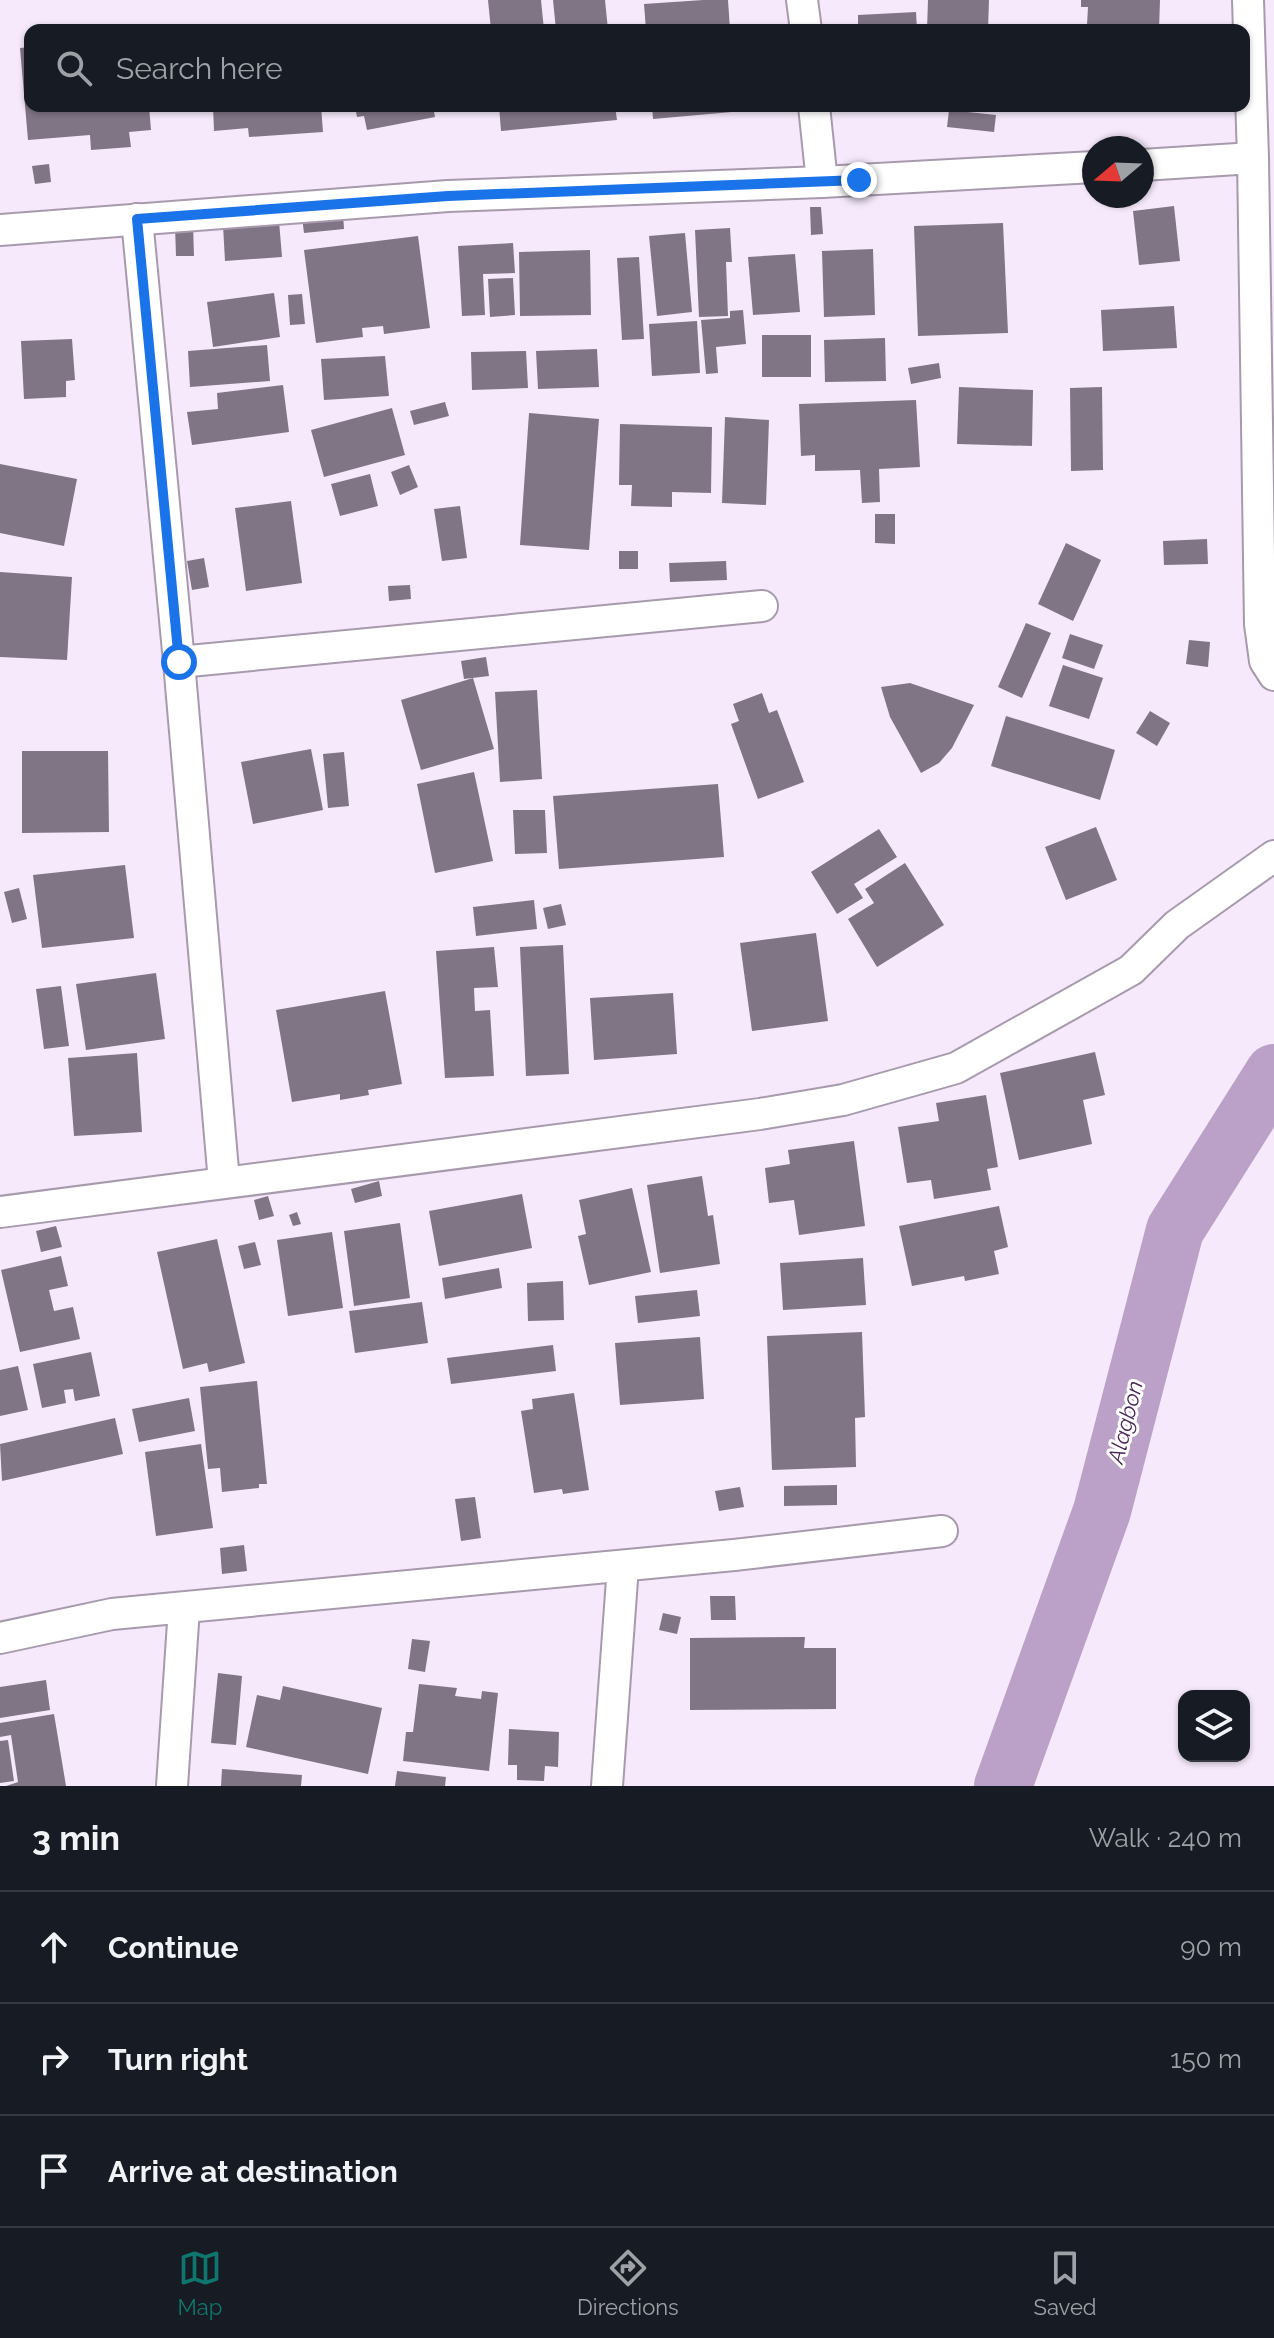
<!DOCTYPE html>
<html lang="en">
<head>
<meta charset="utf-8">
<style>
	body { margin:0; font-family:Raleway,sans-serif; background:#20242c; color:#f1f3f6 }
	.controls { position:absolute; right:24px; bottom:24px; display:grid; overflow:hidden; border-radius:16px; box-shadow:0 2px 6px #0004 }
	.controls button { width:72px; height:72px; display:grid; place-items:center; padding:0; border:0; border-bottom:2px solid #363941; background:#171b24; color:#f1f3f6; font:40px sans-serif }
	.compass { position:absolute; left:1082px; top:136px; width:72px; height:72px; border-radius:50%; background:#171b24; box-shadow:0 2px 6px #0004; rotate:251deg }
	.stop { position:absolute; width:24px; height:24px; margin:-18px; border:6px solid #1a73e8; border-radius:50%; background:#fff }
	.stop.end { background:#1a73e8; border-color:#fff; box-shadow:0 2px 8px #0008 }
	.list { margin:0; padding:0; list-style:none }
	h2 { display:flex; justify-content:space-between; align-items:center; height:104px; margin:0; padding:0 32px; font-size:34px }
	h2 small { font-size:26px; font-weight:400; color:#9ea1a6 }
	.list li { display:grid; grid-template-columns:52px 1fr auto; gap:24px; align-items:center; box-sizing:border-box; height:112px; padding:0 32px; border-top:2px solid #363941 }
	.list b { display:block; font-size:30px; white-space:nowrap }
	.list em { font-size:26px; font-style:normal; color:#9ea1a6 }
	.icon { flex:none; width:44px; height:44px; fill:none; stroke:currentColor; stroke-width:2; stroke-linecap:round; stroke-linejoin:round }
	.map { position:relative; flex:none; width:1274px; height:1786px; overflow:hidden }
	.search { position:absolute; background:#171b24; box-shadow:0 2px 6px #0004; left:24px; right:24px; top:24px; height:88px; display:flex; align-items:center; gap:20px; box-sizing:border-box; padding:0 28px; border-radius:16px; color:#9ea1a6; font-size:30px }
	.sheet { height:440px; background:#171b24 }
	nav { display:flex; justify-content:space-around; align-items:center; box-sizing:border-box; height:112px; border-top:2px solid #363941; background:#171b24; font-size:22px; color:#9ea1a6 }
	nav a { display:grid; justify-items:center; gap:4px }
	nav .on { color:#0f766e }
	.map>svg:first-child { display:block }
</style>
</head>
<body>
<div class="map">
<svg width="1274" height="1786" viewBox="0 0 1274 1786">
	<rect width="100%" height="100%" fill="#f5e9fb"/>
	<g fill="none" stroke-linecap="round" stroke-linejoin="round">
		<path stroke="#bba1c8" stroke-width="58" d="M1003,1786l99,-275 73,-281 99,-157"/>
	</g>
	<g fill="#807585">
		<path d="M488,0h53l3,30h-53z"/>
		<path d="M553,0h52l3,30h-52z"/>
		<path d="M703,0h25l2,30h-84l-2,-26z"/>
		<path d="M928,0h61l-1,30h-61z"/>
		<path d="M1081,0h79l-1,30h-78v-6l6,1 1,-18h-7z"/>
		<path d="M916,12l1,18h-59v-15z"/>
		<path d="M30,47v59h119l2,24 -22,2 2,15 -40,3 -1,-15 -62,5 -8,-92z"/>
		<path d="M213,106h108l2,26 -74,5 -1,-9 -34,3z"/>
		<path d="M355,106h78l2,11 -68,13 -3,-14 -7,1z"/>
		<path d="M499,106h116l2,14 -116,11z"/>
		<path d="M652,106h91v5l-90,8z"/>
		<path d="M949,110l47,5 -2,17 -47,-5z"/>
		<path d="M49,164l2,18 -16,2 -3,-18z"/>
		<path d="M1174,206l6,55 -41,4 -6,-54z"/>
		<path d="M810,207h11l2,27 -12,1z"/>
		<path d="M343,214l1,15 -40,4 -2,-16z"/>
		<path d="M279,221l3,36 -57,4 -2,-36z"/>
		<path d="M1003,223l5,110 -90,3 -4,-110z"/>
		<path d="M193,225l1,31h-18l-1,-30z"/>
		<path d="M730,228l2,34h-6l2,54 -29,1 -4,-87z"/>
		<path d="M685,233l7,79 -35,4 -8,-80z"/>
		<path d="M418,236l12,92 -46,6 -1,-8 -21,2 1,9 -47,6 -12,-93z"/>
		<path d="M513,243l2,30 -32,1 2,41 -23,1 -4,-70z"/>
		<path d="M873,249l2,66 -51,2 -2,-66z"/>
		<path d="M590,250l1,65 -71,1 -1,-64z"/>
		<path d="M795,254l5,58 -47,3 -5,-58z"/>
		<path d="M639,257l5,82 -22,1 -5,-82z"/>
		<path d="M513,278l2,37 -25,2 -2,-38z"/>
		<path d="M274,293l6,44 -67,10 -6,-45z"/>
		<path d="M302,294l3,30 -15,1 -2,-30z"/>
		<path d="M1174,306l3,42 -74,3 -2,-41z"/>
		<path d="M743,310l3,34 -30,3 2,26 -12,1 -5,-54 29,-2v-7z"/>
		<path d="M697,321l3,52 -48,3 -3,-52z"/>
		<rect x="762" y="335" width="49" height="42"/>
		<path d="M885,338l1,43 -61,1 -1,-42z"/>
		<path d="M72,339l3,41 -9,1v16l-42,2 -3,-58z"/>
		<path d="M267,345l3,36 -80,6 -2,-36z"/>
		<path d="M597,349l2,38 -61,2 -2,-38z"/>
		<path d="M526,351l2,37 -56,2 -1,-38z"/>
		<path d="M385,356l4,40 -65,4 -3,-41z"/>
		<path d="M939,363l2,15 -30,6 -3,-16z"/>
		<path d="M283,385l6,47 -97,13 -5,-33 31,-3 -1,-16z"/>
		<path d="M959,387l74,3 -1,56 -75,-2z"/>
		<path d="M1102,387l1,83 -32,1 -1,-83z"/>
		<path d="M916,400l4,67 -41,2 1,33 -18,1 -2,-33 -45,1v-16l-14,1 -2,-52z"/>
		<path d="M445,402l4,14 -35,9 -4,-14z"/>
		<path d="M392,408l13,47 -81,22 -13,-47z"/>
		<path d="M529,413l70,6 -10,131 -69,-5z"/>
		<path d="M725,417l44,3 -3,85 -44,-2z"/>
		<path d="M620,424l92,3 -1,66 -39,-1v15l-41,-1 1,-21h-13z"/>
		<path d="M0,464l77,15 -13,67 -64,-13z"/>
		<path d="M409,465l9,22 -18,8 -9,-23z"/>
		<path d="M370,474l8,32 -38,10 -9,-32z"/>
		<path d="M291,501l11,82 -56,8 -11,-83z"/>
		<path d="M460,506l7,52 -25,3 -8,-52z"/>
		<path d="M875,514h20v30l-20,-1z"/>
		<path d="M1207,539l1,25 -44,1 -1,-24z"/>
		<path d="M1066,543l35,17 -28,61 -35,-17z"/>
		<rect x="619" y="551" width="19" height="18"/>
		<path d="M204,558l5,29 -17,3 -5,-29z"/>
		<path d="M726,561l1,19 -57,2 -1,-19z"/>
		<path d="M0,572l72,5 -5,83 -67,-3z"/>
		<path d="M410,585l1,14 -22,2 -1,-15z"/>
		<path d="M1026,623l25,10 -29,65 -24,-11z"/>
		<path d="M1070,634l33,11 -9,24 -32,-11z"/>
		<path d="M1189,640l21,2 -2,25 -22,-3z"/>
		<path d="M486,657l3,19 -25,3 -3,-18z"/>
		<path d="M1063,665l40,13 -14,41 -40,-13z"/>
		<path d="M473,678l21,71 -73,21 -20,-70z"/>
		<path d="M910,683l64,22 -22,43 -13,15 -18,10 -31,-56 -9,-30z"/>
		<path d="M537,690l5,89 -42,3 -5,-90z"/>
		<path d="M762,693l7,20 8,-3 27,72 -46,17 -27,-75 8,-3 -6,-17z"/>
		<path d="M1150,711l20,12 -13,23 -21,-13z"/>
		<path d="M1006,716l109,34 -15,50 -109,-34z"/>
		<path d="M311,749l12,61 -70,14 -12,-62z"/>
		<path d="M22,751h86l1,81 -87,1z"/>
		<path d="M344,752l5,54 -21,2 -5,-54z"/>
		<path d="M474,772l19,89 -58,12 -18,-89z"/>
		<path d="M718,784l6,73 -165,12 -6,-73z"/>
		<path d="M513,810h32l2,43 -32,1z"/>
		<path d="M1096,827l21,53 -51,20 -21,-53z"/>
		<path d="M879,829l18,28 -43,27 9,14 -26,16 -26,-42z"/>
		<path d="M905,863l39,62 -67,42 -29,-48 26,-16 -9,-14z"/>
		<path d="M125,865l9,73 -92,10 -9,-73z"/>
		<path d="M19,888l8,31 -15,4 -8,-31z"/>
		<path d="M534,900l3,29 -61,7 -3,-29z"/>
		<path d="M561,904l5,21 -18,4 -5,-21z"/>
		<path d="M816,933l12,88 -76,10 -12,-88z"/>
		<path d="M563,945l6,129 -43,2 -6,-129z"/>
		<path d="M494,947l4,40 -24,1 1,23 15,-1 4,66 -49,2 -9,-127z"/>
		<path d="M156,973l9,66 -79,11 -10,-66z"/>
		<path d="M61,986l8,60 -25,3 -8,-60z"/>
		<path d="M385,991l17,93 -34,6 1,5 -29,5v-6l-48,8 -16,-92z"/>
		<path d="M673,993l4,61 -83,6 -4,-62z"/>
		<path d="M1095,1052l10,43 -22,5 9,44 -73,16 -19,-87z"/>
		<path d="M137,1053l5,79 -68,4 -6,-78z"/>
		<path d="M986,1095l12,72 -11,2 4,21 -57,9 -3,-19 -24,3 -9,-56 41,-6 -3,-18z"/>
		<path d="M854,1141l11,85 -66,9 -5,-35 -25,3 -4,-35 25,-4 -2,-14z"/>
		<path d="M702,1176l6,40 5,-1 7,49 -60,9 -13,-88z"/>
		<path d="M379,1181l3,15 -27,7 -4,-14z"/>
		<path d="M632,1188l19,84 -62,13 -11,-49 8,-2 -7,-34z"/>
		<path d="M522,1194l10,54 -93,18 -10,-55z"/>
		<path d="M268,1196l6,20 -15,4 -5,-20z"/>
		<path d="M999,1206l9,41 -14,4 5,23 -34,7 -1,-5 -52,10 -13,-60z"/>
		<path d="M297,1212l4,12 -8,2 -4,-11z"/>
		<path d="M400,1223l10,75 -56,8 -10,-75z"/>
		<path d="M56,1226l6,21 -21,5 -5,-21z"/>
		<path d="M332,1232l11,76 -55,8 -11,-76z"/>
		<path d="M217,1239l28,124 -36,9 -2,-9 -24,6 -26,-117z"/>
		<path d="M255,1242l6,23 -17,4 -6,-23z"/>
		<path d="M61,1256l7,30 -19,4 5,21 19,-4 7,32 -60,13 -19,-82z"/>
		<path d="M863,1258l3,47 -83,5 -3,-47z"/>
		<path d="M499,1268l3,20 -57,11 -3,-21z"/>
		<path d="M563,1281l1,39 -36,1 -1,-38z"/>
		<path d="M697,1290l3,26 -62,7 -3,-27z"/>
		<path d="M422,1302l6,41 -73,10 -6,-42z"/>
		<path d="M862,1332l3,85 -10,1 1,49 -84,3 -5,-134z"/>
		<path d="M700,1337l4,62 -84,6 -5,-62z"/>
		<path d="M553,1345l3,26 -105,13 -4,-26z"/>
		<path d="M91,1352l9,44 -25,5 -2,-12 -9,1 2,13 -24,5 -9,-44z"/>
		<path d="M18,1366l10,44 -28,6v-46z"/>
		<path d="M257,1381l10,103h-8v4l-37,4 -2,-24 -12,1 -8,-82z"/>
		<path d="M574,1393l15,97 -26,4 -1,-5 -28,4 -13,-82 12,-2 -1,-10z"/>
		<path d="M189,1398l6,33 -56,11 -7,-33z"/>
		<path d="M115,1418l8,36 -121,27 -2,-37z"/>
		<path d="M201,1444l12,84 -57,8 -11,-84z"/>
		<path d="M837,1485v20l-53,1v-20z"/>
		<path d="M740,1487l4,20 -25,4 -4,-20z"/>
		<path d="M475,1497l6,41 -20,3 -6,-42z"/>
		<path d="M244,1545l3,26 -25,3 -2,-26z"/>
		<path d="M710,1596h25l1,24h-25z"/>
		<path d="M663,1613l18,4 -4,17 -18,-4z"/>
		<path d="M805,1637l-1,11h32v61l-146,1v-72z"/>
		<path d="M412,1639l18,2 -5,31 -17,-3z"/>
		<path d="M218,1673l24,3 -6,69 -25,-2z"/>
		<path d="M46,1680l4,30 -50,8v-31z"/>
		<path d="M419,1684l38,4 -2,8 26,3 1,-8 16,2 -9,78 -86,-10 3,-29h7z"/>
		<path d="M283,1686l99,22 -14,66 -122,-27 11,-52 23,5z"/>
		<path d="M54,1714l12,72h-60l12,-4 -7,-47 -11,2v-14z"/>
		<path d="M509,1729l50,3 -1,35 -13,-1 -1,15 -27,-1v-15h-9z"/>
		<path d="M8,1740l6,41 -14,2v-42z"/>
		<path d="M222,1769l80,6 -1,11h-80z"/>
		<path d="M397,1771l49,6 -1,9h-50z"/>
	</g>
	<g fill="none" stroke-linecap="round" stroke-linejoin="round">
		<defs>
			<g id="street">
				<path d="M802,0l4,30"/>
				<path d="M1248,0l5,158 7,466 5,37 9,14"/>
				<path d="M814,106l8,76"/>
				<path d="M1142,165l111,-7"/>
				<path d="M137,219l42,443 45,520"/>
				<path d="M0,230l448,-34 374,-14 272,-15"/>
				<path d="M179,662l583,-56"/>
				<path d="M0,1212l760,-98 83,-14 113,-32 175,-98 46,-45 97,-69"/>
				<path d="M0,1638l112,-24 622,-59 208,-24"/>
				<path d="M172,1786l12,-178"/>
				<path d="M607,1786l16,-220"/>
			</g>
		</defs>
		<use href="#street" stroke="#a69aac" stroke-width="34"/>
		<use href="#street" stroke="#fff" stroke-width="30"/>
	</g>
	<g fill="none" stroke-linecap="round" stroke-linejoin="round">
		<path stroke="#1a73e8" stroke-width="10" d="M179,662l-42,-443 311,-23 411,-16"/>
	</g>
	<g text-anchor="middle" stroke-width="6" stroke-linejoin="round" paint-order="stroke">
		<g font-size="22" font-style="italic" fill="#4a2759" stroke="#fff">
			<text transform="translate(1125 1422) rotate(-76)" y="8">Alagbon</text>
		</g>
	</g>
</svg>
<div class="controls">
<button><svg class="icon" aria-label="layers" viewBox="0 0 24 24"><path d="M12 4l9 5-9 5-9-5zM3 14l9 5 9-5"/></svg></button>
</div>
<svg class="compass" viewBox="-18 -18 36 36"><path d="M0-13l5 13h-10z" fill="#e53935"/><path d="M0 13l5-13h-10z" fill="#9ea1a6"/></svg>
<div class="stop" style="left:179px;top:662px"></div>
<div class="stop end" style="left:859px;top:180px"></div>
<div class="search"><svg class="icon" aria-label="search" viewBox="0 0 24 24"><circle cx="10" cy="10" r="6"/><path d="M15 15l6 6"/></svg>Search here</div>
</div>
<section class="sheet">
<h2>3 min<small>Walk · 240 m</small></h2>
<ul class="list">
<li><svg class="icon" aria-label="ahead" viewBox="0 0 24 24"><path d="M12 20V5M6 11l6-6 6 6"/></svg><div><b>Continue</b></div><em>90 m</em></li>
<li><svg class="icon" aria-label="right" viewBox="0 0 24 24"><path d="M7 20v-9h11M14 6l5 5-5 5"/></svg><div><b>Turn right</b></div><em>150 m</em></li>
<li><svg class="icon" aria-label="arrive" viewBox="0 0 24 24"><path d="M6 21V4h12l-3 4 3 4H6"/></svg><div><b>Arrive at destination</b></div></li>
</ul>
</section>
<nav>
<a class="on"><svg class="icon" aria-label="map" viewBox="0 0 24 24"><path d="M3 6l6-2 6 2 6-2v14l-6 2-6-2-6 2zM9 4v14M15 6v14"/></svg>Map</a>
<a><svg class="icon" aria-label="directions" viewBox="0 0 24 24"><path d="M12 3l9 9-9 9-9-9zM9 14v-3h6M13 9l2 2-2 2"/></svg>Directions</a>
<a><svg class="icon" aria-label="saved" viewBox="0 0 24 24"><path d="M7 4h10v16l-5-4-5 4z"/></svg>Saved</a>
</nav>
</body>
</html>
